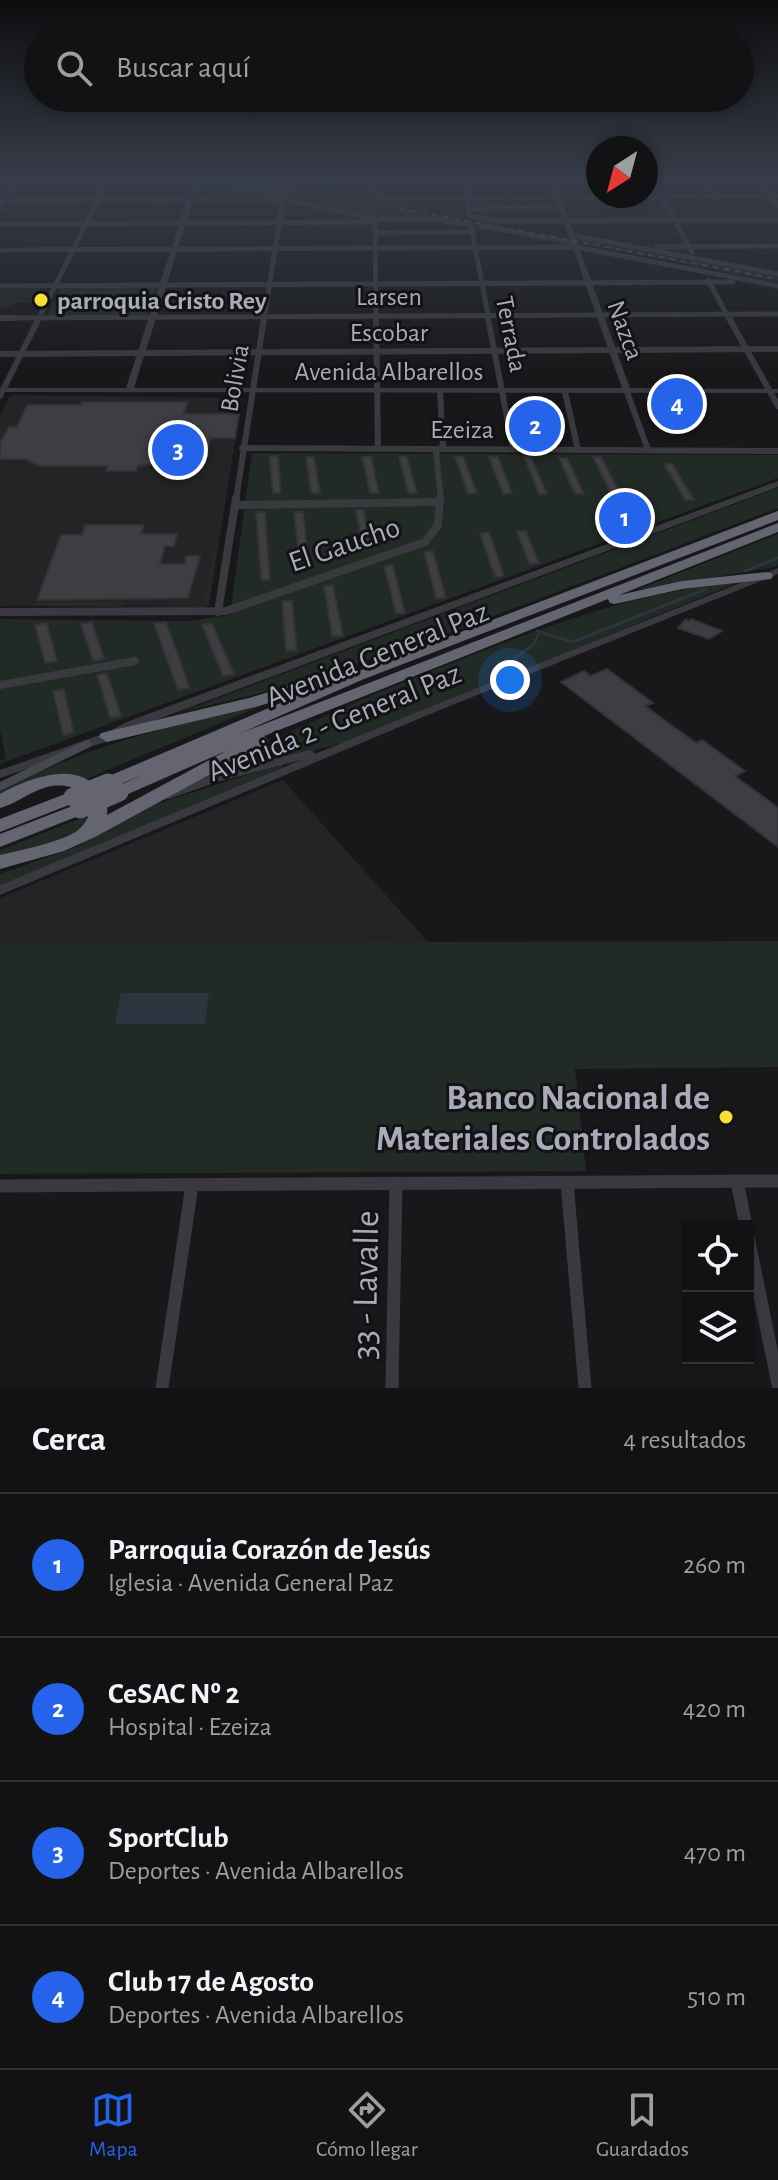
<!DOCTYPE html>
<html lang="es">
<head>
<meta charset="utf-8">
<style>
	body { margin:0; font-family:"Alegreya Sans",sans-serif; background:#1b1b1d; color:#f1f3f6 }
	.controls { position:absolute; right:24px; bottom:24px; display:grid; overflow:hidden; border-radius:0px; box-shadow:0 4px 12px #0003 }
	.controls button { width:72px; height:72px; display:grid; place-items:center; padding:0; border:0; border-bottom:2px solid #313234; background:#121214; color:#f1f3f6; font:40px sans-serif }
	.compass { position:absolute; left:586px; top:136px; width:72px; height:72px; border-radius:50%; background:#121214; box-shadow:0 4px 12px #0003; rotate:216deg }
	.you { position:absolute; left:510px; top:680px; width:28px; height:28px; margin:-20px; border:6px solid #fff; border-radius:50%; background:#1a73e8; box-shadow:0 0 0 12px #1a73e833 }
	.badge { display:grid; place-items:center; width:52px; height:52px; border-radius:50%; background:#2563eb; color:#fff; font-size:26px; font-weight:700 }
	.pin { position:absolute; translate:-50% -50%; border:4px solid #fff; box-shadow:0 2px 8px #0006 }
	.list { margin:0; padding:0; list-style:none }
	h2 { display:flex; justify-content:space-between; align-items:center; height:104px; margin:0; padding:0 32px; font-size:34px }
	h2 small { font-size:26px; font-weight:400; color:#9c9ea0 }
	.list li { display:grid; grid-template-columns:52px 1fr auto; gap:24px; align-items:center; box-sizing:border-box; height:144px; padding:0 32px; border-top:2px solid #313234 }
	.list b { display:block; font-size:30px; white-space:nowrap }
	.list p { margin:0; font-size:26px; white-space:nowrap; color:#9c9ea0 }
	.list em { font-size:26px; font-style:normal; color:#9c9ea0 }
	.icon { flex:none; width:44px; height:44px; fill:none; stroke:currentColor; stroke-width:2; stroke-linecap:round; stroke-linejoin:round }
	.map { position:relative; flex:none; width:778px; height:1388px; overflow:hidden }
	.search { position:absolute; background:#121214; box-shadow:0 4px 12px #0003; left:24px; right:24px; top:24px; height:88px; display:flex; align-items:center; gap:20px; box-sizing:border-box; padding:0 28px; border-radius:44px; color:#9c9ea0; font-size:30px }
	.sheet { height:680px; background:#121214 }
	nav { display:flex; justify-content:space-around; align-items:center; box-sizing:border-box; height:112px; border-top:2px solid #313234; background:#121214; font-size:22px; color:#9c9ea0 }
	nav a { display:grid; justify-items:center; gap:4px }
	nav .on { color:#2563eb }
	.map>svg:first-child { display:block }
</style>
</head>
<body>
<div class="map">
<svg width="778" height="1388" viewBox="0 0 778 1388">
	<rect width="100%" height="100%" fill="#18181a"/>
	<g fill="#242427">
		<path d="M578,239l200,37v7l-197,-40z"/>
		<path d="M0,289h46l-6,14h-24l-11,5h-5z"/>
		<path d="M14,395l228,3 -33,207 -209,1v-190l9,-19z"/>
		<path d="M283,780l145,162 -428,1v-45z"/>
	</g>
	<g fill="#212a24" fill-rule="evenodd">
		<path d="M212,178l41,3 232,45 -9,4 -2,-5 -37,-7 -50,1 -99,-20 -3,-7 -8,-3z"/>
		<path d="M271,178h53l-1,6 32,9 52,6 2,8 -131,-25 3,-2z"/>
		<path d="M203,179l76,14 2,5h-47l-35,-7z"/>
		<path d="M60,287h97l-10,28 -5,1h-95z"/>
		<path d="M252,453l526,2v23l-778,286v-4l6,-1 -6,-29v-111l188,2 42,-6zM257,512l8,1 5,67h-9zM166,623l24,64 -1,1 -11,2 -23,-65zM212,623l21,50v1l-10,1 -21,-49z"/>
		<path d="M778,488v20l-332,126 -160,53 -108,26z"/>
		<path d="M778,534v31l-3,2 -141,24z"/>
		<path d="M214,550h3l-8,55 -5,2 -171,-1 1,-4h91v4l78,-1z"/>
		<path d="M739,582l-386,158 -166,44c84,-46 171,-84 260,-119 95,-38 189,-73 292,-83z"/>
		<path d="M268,703l-182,76 -10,-2 -76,20v-6c85,-45 176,-66 268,-88z"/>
		<path d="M281,764l3,3 -284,118v-11l76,-27 74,-41z"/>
		<path d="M92,814l-22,24 -70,19v-7z"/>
		<path d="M778,941v126l-203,2 11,102 -586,3v-231z"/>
	</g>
	<path fill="#2d333f" d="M121,993h88l-4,31h-90z"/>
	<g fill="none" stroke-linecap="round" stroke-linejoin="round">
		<g stroke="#2d333f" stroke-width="3">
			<path d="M745,571l33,-13"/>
			<path d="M537,631l36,11 133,-53"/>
			<path d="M515,658l19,-14 5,-11"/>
		</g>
	</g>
	<g fill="#3d3d42" stroke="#333236" stroke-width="2">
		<path d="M661,396l26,1 5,15h-18l1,3h-7z"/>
		<path d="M82,402h105l-3,12h55l-4,24h-25l-3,19 -41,-2 -2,8 -27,3 -1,5h-30l2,-5h-68l-15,-7h-25v-16l9,-16h8l10,-22h54z"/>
		<path d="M269,456h9l3,37h-8z"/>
		<path d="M371,456l8,37h-9l-8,-36z"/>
		<path d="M463,456l14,37 -9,1 -13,-37z"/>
		<path d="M306,457h8l6,36h-9z"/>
		<path d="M399,457h8l10,36h-9z"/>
		<path d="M489,457h9l14,36 -9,1z"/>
		<path d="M524,457h7l16,37h-8z"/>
		<path d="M593,457h8l19,36 -9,1z"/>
		<path d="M559,458h8l17,36h-9z"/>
		<path d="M672,463l22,37h-9l-21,-36z"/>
		<path d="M356,510h8l6,39h-8z"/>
		<path d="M256,512h9l5,68h-9z"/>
		<path d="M294,512h9l6,53 -9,1z"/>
		<path d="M646,512l5,12 -21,6 -8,-3 -7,-13z"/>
		<path d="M85,525h59l-3,9h36l-3,12h-9l-5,18h25l1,-8h14l-12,42 -151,2 24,-65h21z"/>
		<path d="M517,531h9l13,32 -10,1z"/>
		<path d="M489,532l15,44 -9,1 -15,-44z"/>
		<path d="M433,551l13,47h-10l-12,-46z"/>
		<path d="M393,565l12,48h-9l-12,-47z"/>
		<path d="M333,585l10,51h-11l-8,-50z"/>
		<path d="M282,601h10l5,49 -11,1z"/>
		<path d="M686,619l3,3 2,-3 31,12 -13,8 -31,-11z"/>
		<path d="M92,622l12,37 -11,2 -12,-37z"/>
		<path d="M166,622l24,66 -12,2 -24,-66z"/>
		<path d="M47,623l10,38 -12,2 -10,-38z"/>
		<path d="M212,623l22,51 -11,2 -21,-51z"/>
		<path d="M607,669l46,34 -8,3 51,37 6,-3 43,31 -10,5 43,32v39l-217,-165 23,-11 7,5z"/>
		<path d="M107,673l14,43 -11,2 -13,-43z"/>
		<path d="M64,689l10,44 -11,2 -10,-44z"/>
	</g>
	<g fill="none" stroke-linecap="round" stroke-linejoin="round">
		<g stroke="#39393f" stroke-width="5">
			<path d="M0,178h96"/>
			<path d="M208,178l72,15 3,6"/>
			<path d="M375,178v17l13,3 390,-2"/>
			<path d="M463,178l7,38 27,5 281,-1"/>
			<path d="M651,178l41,74"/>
			<path d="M704,178l12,18"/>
			<path d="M756,178l22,28"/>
			<path d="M0,200l283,-1 92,20h62l34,7 18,94"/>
			<path d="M0,208l21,-30"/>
			<path d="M468,209l93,-1"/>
			<path d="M375,219l1,101"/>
			<path d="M0,224l376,-2"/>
			<path d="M481,226l93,17"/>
			<path d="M376,233l97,-1"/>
			<path d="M571,235l207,39"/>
			<path d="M657,247l121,-1"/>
			<path d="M0,250l576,-3 202,39"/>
			<path d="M708,280l22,40"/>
			<path d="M0,286l733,-4"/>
			<path d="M0,318l778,-4"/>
			<path d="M38,320l71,-142"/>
			<path d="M264,320l19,-121"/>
		</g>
		<g stroke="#39393f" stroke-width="6">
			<path d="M0,318h14"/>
			<path d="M376,318l2,131"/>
			<path d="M488,318l25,131"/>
			<path d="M729,318l49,88"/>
			<path d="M0,354l778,-5"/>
			<path d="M440,391l3,54 -7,8 5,47"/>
			<path d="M565,392l13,58"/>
			<path d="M627,392l21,58"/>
			<path d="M0,396l39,-78"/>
			<path d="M242,448l536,3"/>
			<path d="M236,500l28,-182"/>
		</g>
		<g stroke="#39393f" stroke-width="8">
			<path d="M235,505l204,-3"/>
			<path d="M0,612l226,-1 199,-69 13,-17 2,-27"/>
			<path d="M218,612l18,-114"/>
			<path d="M0,685l135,-24"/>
		</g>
		<g stroke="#39393f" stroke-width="13">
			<path d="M737,1181l9,45"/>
			<path d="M567,1183l18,205"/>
			<path d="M0,1186l778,-5"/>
			<path d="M748,1237l30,147"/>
			<path d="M162,1388l30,-203"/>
			<path d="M392,1388l4,-205"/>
		</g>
		<g fill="#39393f" fill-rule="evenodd">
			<path d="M194,178h6l-66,210h488l-74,-210h6l76,210 148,1v4l-778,-1v-4h126z"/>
			<path d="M778,481v6l-641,240 -26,13 -111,38v-8l103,-36 26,-13z"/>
			<path d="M778,568v6l-343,138 -435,183v-10l301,-125 -84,22 -48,17 -4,-1 -2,-3 2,-3 44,-16 100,-26 4,1 2,3 112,-46z"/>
		</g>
		<path fill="#46474f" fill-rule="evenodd" d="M86,740l4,1 2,3 -2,3 -90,44v-9z"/>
		<g fill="#646570" fill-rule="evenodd">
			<path d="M778,511v9l-414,159 -123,54 537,-210v9l-159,63 63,-14 84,-9 5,1 2,3 -2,3 -89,10 -67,15 -5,-1 -2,-4 -344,137 4,4 -2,4 -171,93 -31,14 -64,18v-14c17,-4 66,-14 78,-25 26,-23 5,-48 -26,-44 -19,3 -34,17 -52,22v-14c27,-15 78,-36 100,-2 7,9 8,12 7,23l119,-64 -107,47 -6,-2 -3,-4 3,-4 32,-14 -37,15 -6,-2 -3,-4 3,-4 214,-91 -57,18 -152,36 -8,-5 2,-4 148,-35 67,-20 6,2v5z"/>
			<path d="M73,791l6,2 3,4 -3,4 -79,31v-13z"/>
			<path d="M80,803l6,2 3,4 -3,4 -86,34v-13z"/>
		</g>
		<path stroke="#4d4e56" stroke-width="2" stroke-dasharray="6 5" stroke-linecap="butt" d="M237,178l541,101"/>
		<g stroke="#646570" stroke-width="19">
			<path d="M73,797l35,-14"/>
			<path d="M80,809l39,-17"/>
		</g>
	</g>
	<linearGradient id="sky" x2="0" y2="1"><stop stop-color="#0d0d0e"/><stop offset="0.48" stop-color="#373d49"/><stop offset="1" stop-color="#373d49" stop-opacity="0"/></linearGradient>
	<rect width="778" height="372" fill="url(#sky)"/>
	<g fill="#f8e032" stroke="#131315" stroke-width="3">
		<circle cx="41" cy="300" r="8"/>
		<circle cx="726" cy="1117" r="8"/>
	</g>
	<g text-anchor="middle" stroke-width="6" stroke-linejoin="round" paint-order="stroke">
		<g font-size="26" fill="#aaabba" stroke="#131315">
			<text x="389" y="305">Larsen</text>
			<text transform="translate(626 330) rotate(70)" y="9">Nazca</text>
			<text x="389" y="341">Escobar</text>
			<text transform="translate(512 334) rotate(79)" y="9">Terrada</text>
			<text x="389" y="380">Avenida Albarellos</text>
			<text transform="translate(234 378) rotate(-80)" y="9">Bolivia</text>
			<text x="462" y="438">Ezeiza</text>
		</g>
		<g font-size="26" font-weight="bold" fill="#aaabba" stroke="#131315" text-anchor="start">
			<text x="57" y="309">parroquia Cristo Rey</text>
		</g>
		<g font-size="30" fill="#aaabba" stroke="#131315">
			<text transform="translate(344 544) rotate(-19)" y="10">El Gaucho</text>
			<text transform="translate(377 654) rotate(-22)" y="10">Avenida General Paz</text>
			<text transform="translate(334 722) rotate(-22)" y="10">Avenida 2 - General Paz</text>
		</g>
		<g font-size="36" font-weight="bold" fill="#aaabba" stroke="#131315" text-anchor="end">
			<text x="710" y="1109">Banco Nacional de<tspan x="710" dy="41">Materiales Controlados</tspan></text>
		</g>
		<g font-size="36" fill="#aaabba" stroke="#131315">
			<text transform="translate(364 1285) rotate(-89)" y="13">33 - Lavalle</text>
		</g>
	</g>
</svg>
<div class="controls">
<button><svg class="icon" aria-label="locate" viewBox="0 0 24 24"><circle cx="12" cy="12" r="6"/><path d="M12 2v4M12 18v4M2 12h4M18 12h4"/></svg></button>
<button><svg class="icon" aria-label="layers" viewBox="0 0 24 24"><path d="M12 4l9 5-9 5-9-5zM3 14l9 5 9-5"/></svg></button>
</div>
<svg class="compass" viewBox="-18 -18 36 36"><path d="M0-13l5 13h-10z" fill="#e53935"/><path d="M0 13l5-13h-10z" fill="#9c9ea0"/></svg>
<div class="you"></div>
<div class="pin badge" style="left:625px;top:518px">1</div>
<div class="pin badge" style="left:535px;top:426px">2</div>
<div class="pin badge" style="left:178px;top:450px">3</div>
<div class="pin badge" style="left:677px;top:404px">4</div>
<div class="search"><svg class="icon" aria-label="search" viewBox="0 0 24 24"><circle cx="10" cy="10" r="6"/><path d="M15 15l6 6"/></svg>Buscar aquí</div>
</div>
<section class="sheet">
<h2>Cerca<small>4 resultados</small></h2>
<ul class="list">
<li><span class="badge">1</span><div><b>Parroquia Corazón de Jesús</b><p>Iglesia · Avenida General Paz</p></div><em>260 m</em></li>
<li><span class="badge">2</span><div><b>CeSAC Nº 2</b><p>Hospital · Ezeiza</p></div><em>420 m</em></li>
<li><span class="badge">3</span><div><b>SportClub</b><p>Deportes · Avenida Albarellos</p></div><em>470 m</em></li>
<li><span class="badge">4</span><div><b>Club 17 de Agosto</b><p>Deportes · Avenida Albarellos</p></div><em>510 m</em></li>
</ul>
</section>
<nav>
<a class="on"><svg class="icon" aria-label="map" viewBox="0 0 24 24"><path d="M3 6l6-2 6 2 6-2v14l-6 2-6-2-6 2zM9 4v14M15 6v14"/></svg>Mapa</a>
<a><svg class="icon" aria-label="directions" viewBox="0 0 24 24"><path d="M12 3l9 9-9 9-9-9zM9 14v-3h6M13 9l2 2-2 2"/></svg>Cómo llegar</a>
<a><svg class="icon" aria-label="saved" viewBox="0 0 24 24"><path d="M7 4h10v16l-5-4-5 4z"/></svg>Guardados</a>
</nav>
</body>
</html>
